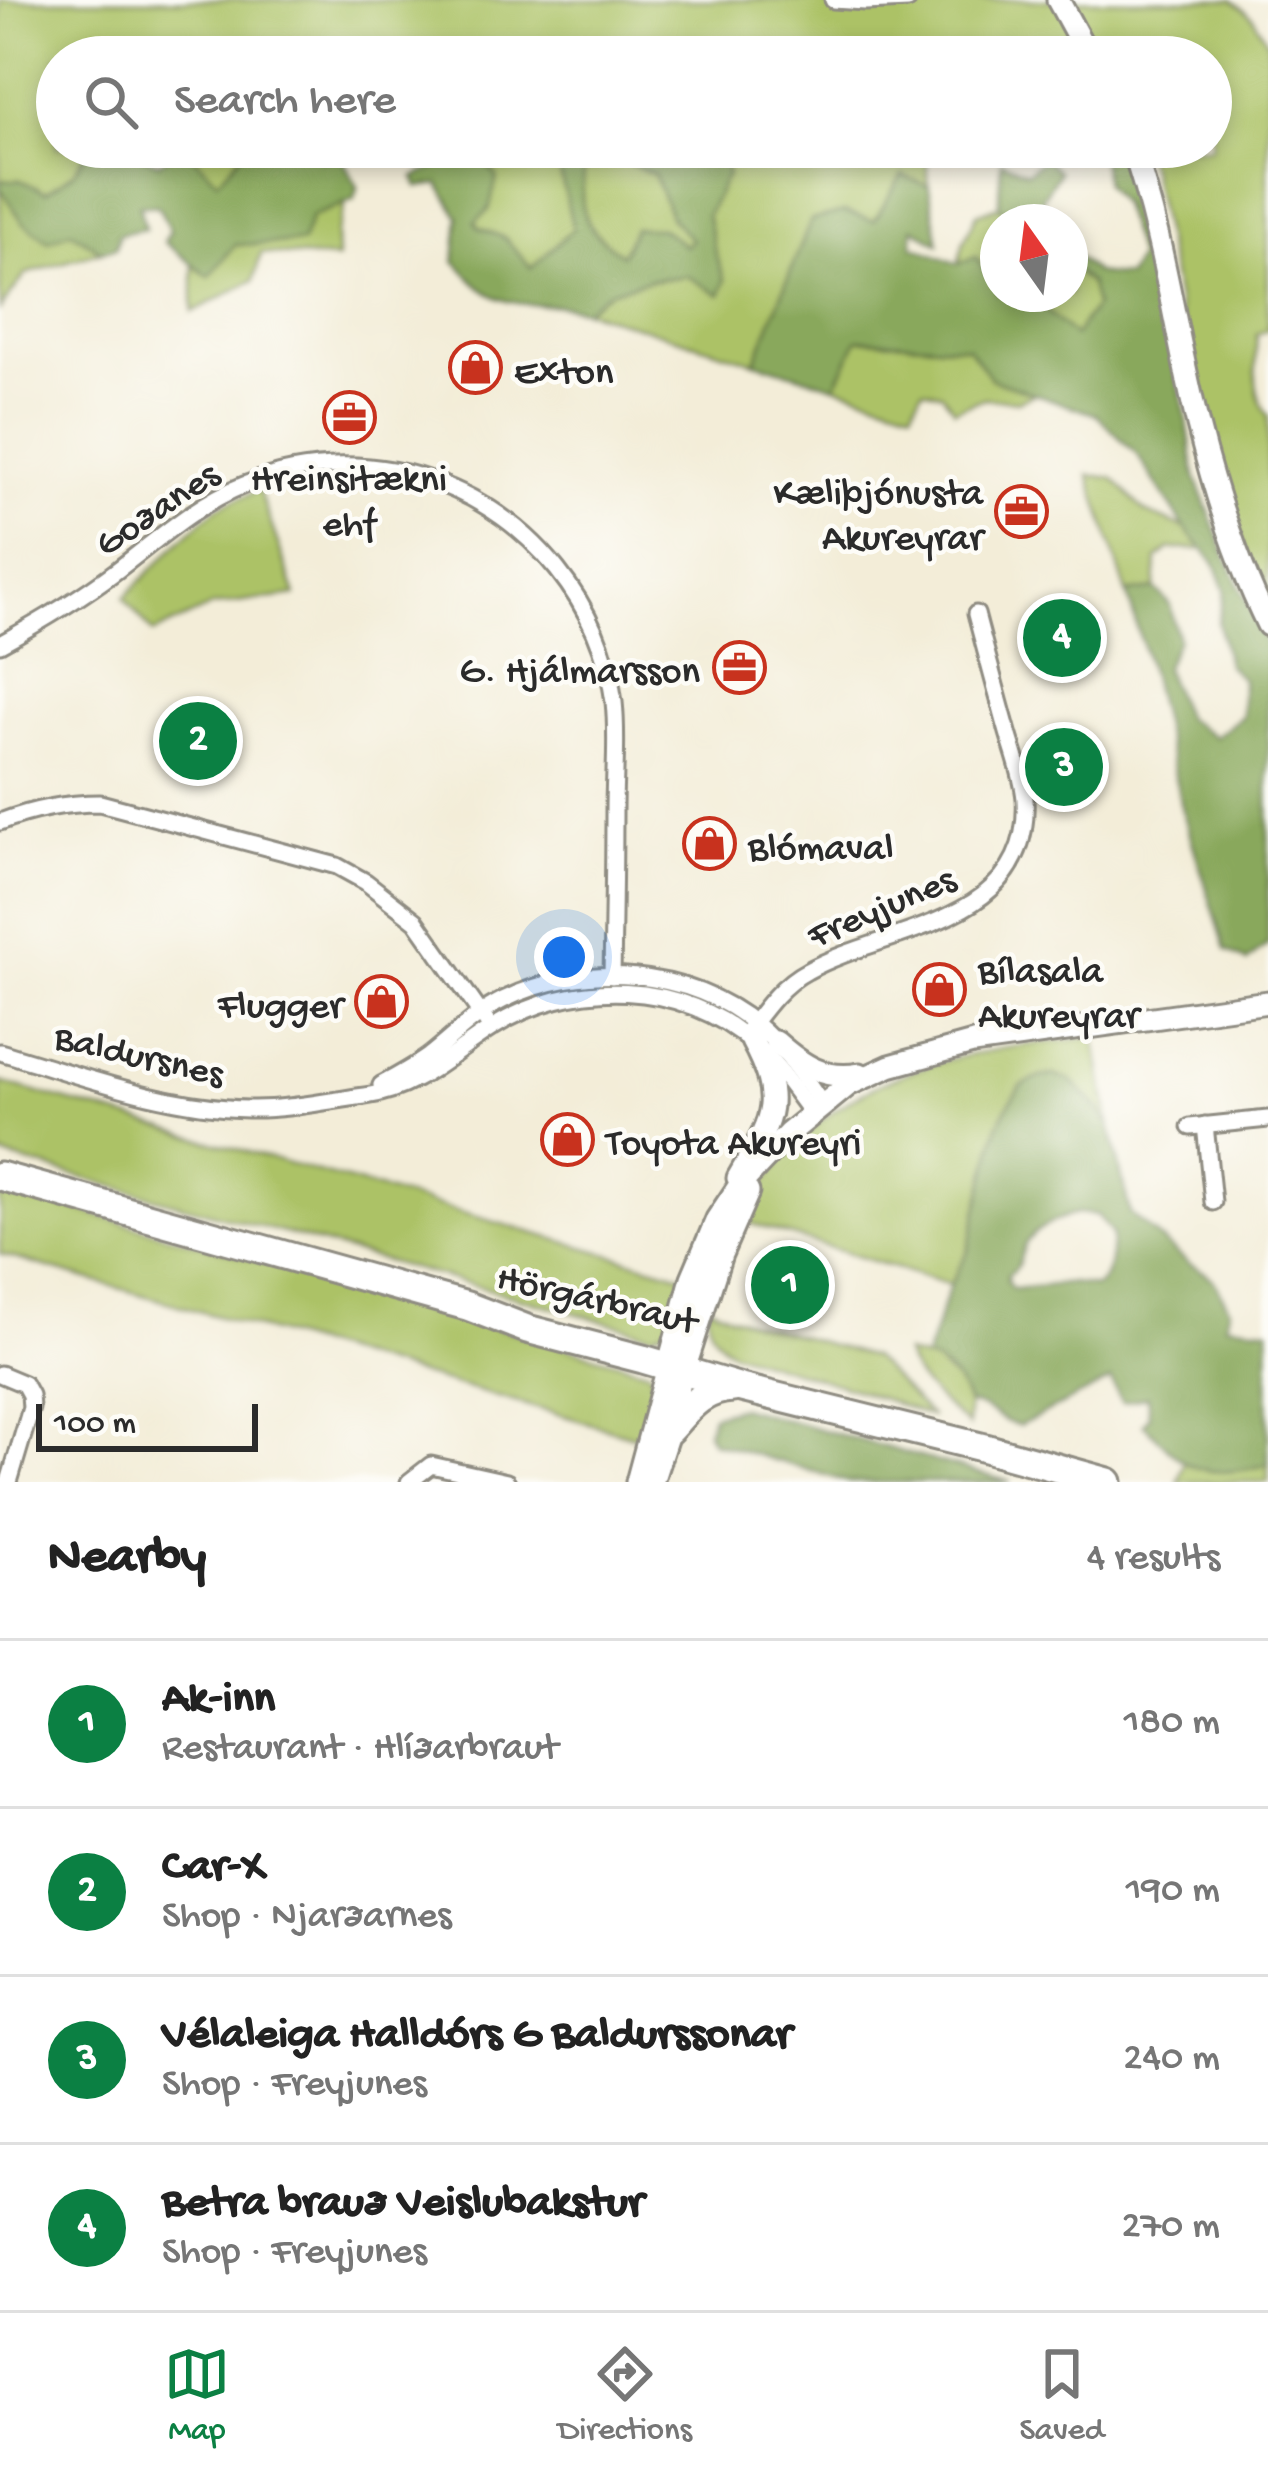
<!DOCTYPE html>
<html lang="en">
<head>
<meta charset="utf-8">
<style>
	body { margin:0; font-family:"Gochi Hand",sans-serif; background:#f6f6f6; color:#222 }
	.compass { position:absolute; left:980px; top:204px; width:108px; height:108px; border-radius:50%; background:#fff; box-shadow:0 6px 18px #0003; rotate:346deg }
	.scale { position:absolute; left:36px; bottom:30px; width:222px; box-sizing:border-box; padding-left:12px; border:6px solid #2b2b2b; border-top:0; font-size:33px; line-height:42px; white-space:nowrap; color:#2b2b2b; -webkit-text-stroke:9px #fdfcf7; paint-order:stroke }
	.you { position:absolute; left:564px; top:957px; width:42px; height:42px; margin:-30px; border:9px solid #fff; border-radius:50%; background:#1a73e8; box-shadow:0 0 0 18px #1a73e833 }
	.badge { display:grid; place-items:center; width:78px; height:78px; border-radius:50%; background:#0b8043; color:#fff; font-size:39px; font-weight:700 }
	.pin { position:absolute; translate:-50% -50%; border:6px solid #fff; box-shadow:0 3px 12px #0006 }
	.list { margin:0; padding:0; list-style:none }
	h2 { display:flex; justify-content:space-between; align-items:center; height:156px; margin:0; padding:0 48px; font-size:51px }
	h2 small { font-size:39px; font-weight:400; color:#767676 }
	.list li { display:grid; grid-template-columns:78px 1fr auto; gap:36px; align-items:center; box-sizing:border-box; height:168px; padding:0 48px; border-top:3px solid #e0e0e0 }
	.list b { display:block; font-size:45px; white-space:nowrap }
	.list p { margin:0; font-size:39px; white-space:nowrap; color:#767676 }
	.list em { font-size:39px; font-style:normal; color:#767676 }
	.icon { flex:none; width:66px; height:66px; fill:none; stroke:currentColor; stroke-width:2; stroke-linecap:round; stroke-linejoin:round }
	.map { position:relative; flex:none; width:1268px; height:1482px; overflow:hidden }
	.search { position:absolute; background:#fff; box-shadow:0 6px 18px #0003; left:36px; right:36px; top:36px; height:132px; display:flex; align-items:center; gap:30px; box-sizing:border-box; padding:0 42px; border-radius:66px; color:#767676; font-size:45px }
	.sheet { height:828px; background:#fff }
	nav { display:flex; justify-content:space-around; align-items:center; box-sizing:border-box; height:168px; border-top:3px solid #e0e0e0; background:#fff; font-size:33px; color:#767676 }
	nav a { display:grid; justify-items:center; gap:6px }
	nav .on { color:#0b8043 }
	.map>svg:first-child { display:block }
</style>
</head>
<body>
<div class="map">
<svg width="1268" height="1482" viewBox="0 0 1268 1482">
	<rect width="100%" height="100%" fill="#fdfcf7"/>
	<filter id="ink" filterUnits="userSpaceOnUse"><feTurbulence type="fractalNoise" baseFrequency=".00833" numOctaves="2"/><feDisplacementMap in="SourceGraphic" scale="24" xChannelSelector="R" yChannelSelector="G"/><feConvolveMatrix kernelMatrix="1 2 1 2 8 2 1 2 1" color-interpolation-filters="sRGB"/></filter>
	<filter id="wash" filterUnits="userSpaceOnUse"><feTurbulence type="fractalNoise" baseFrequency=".004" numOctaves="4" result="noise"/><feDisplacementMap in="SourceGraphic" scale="48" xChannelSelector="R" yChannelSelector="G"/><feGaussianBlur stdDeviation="2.7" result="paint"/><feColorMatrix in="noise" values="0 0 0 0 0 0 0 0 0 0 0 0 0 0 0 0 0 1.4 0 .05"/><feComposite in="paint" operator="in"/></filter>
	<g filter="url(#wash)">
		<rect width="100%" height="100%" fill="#f3edd8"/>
		<g fill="#acc266" stroke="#6c7648" stroke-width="3">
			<path d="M0,0h1232l22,18 14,25v287l-11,4c-1,28 -6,58 11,82v192l-44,-114 -31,-114 -43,-212 -9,-21h70v-90h-1154v90h32l-15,26 -28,19 -26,-12 -20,1z"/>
			<path d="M184,147h63l-29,35z"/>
			<path d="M452,147h108l-3,11 16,71 -42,40 -26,-31 -26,-10 -4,-7 10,-60 -29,-8z"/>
			<path d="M596,147h18l6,13 34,14 17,44 21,22 -7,6 -24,-18 -39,27c-37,-27 -44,-39 -38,-85l14,-6z"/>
			<path d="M722,147h208l-4,6 3,33 -27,-10 -28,46 -29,-10 -34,9 -56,141 -171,-52 27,-20 37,-9 39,-5 32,18 6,-14 -11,-32 -7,-33 20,-41z"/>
			<path d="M0,188l23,34 48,9 30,20 -75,23 -26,35z"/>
			<path d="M345,204l-9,30 1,25 -76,-6 -7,27 -61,32v-47l16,12 26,-32 67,-3 9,-25z"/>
			<path d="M999,206l19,16h-20v60l-40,-18 6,-23 13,-27z"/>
			<path d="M1070,267l20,17 5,22 -21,30 -46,-42h42z"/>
			<path d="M857,339l112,8 22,32 44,15 -17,7 -34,-3 -30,12 -12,-17 -19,-4 -11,21 -77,-24z"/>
			<path d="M1089,475l24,3 32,34 40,16 18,21h-33l-13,10 -2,30 -28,4z"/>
			<path d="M259,490l37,105 -83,11 -60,27 -29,-35 57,-58 37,-33z"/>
			<path d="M1095,1037l15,88 -21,-25 -91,26 -30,125 -18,34 -207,-64c73,-147 202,-169 352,-184z"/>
			<path d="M0,1082l686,194c-7,24 -8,52 -35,58l-651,-179z"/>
			<path d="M0,1188l650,183 3,15 -12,52 -641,-184z"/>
			<path d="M708,1305l24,11 140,41 60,60 -68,-25 -133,-41c-19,-12 -25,-24 -23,-46z"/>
			<path d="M905,1354l28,7 26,22 9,21v22c-23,-21 -52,-42 -63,-72z"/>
			<path d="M1184,1462c33,9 50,11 84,2v18h-90z"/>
		</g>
		<g fill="#89a85b" stroke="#5a6a43" stroke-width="3" fill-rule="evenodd">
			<path d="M89,147h29l42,16 20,-16h4l34,34 29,-34h69l5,13 19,-5 18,32 -4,13 -43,17 -9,25 -67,3 -26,32 -45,-35 6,-11 -12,-25 -19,-1 6,24 -26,5 -3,14 -15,3 -30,-20 -22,10 -26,-19 -23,-34v-7l20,-1 26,12 28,-19z"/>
			<path d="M411,147h41l4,6 29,8 12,16 -8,33 -14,12 4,6 26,10 26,30 42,-39 -16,-71 3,-11h36l2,17 -14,6c-6,46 1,59 38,85l12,-27h27l24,18 7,-6 -21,-22 -17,-44 -34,-14 -6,-13h108l5,27 -20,41 7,33 11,33 -5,14 -33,-19 -39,4 -37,10 -27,20c-31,-10 -65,1 -94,-16 -13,-7 -24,-22 -35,-33l4,-44 -20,-33 -21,3 -4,-9 22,-11 1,-13z"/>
			<path d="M1100,147h14l15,38 24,83 34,153 8,55 30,77 43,95v296l-21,18 -21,-12 -42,-134 -34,-144 -23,-79 28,-4 15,16 8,34 -14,29 21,50 30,19 27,-21v-37l-15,-15 -9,-42 7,-32 -10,-27 -30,-35 -47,-72 -41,-41 -106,-36 -23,-32 -110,-8 -23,47 -80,-24 56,-142 34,-8 29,9 28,-46 27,11 10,58 -26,-16v18l45,18 18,-7 14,22 8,3v12h30l46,42 21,-30 -5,-22 -20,-17v-16l25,22 32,4 11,-20 -17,-53 -16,-19z"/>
			<path d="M1045,158l14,14 -17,27 7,23h-31l-19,-16 2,-45 26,11z"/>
			<path d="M1053,1075l17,5 29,29 11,16 20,88 59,51 17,9 9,9 15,27 -4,15 42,4v136c-27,8 -63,13 -88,-5 -13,-10 -24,-24 -37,-35l6,-8 -2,-20 -25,7 -11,-23 -92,46c-23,-5 -29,-21 -51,-22 -6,-19 -23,-41 -43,-45l25,-74 18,-34 30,-125 9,-19 14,-21 20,-9zM1077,1213l20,2 15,19c-1,18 0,41 -16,53l-23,-4 -60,6 -6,-7 1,-8c14,-8 10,-13 16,-27 8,-19 34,-28 53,-34z"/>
			<path d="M740,1407l271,75h-162l-137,-40 -5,-10 5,-17z"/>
		</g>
	</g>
	<g filter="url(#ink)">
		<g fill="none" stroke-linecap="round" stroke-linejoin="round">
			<defs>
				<g id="street">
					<path d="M833,0l32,2 43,-2"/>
					<path d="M0,644c40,-22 79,-45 116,-73 41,-31 80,-67 128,-86 62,-25 134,-26 197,-1 92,36 160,119 173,218 4,36 0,73 0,109 0,55 -1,110 -2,165"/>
					<path d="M0,822c34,-13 64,-19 100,-19l237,63 29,16 50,39 75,107"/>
					<path d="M744,1036c18,-24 36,-51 63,-65 81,-45 225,-45 218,-172 -2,-23 -12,-48 -18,-70 -11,-39 -21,-77 -31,-115"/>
					<path d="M0,1052c80,23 163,55 248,57 38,1 79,-8 117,-13 51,-6 86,-42 127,-68 80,-51 190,-49 262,16 23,20 40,46 58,70"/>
					<path d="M381,1085c16,-9 33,-18 48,-29 24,-19 46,-42 74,-56 80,-39 186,-32 255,26 26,22 45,51 65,79"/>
					<path d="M1205,1125l8,77"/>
					<path d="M1190,1127l78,-8"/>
					<path d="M0,1374l24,10 6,11 1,13 -22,74"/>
					<path d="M409,1482l22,-17 76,17"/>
				</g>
				<g id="secondary">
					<path d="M1058,0l31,57"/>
					<path d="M1132,147c32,90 43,186 66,278 17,68 39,137 70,200"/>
					<path d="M776,1042c26,23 49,39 84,32"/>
					<path d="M738,1178c33,-58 48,-74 14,-137"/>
					<path d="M637,1482l55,-204 25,-59 22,-33 49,-52 60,-49 42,-19 83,-23 295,-41"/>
					<path d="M652,1482l17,-52 9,-41 43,-135 27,-62"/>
				</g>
				<g id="highway">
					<path d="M0,1176l467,130 60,23 116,30 98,29 244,60 123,34"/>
					<path d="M669,1430c19,-21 33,-41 64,-42"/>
				</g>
			</defs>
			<use href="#street" stroke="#8f8c82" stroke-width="21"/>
			<use href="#secondary" stroke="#8f8c82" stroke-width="27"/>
			<use href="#highway" stroke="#8f8c82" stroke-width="33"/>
			<use href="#street" stroke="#fff" stroke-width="15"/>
			<use href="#secondary" stroke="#fff" stroke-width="21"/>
			<use href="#highway" stroke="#fff" stroke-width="27"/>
		</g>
	</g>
	<defs>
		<symbol id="shop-ring" viewBox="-11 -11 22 22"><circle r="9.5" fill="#fdfcf7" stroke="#c8321e" stroke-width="1.5"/><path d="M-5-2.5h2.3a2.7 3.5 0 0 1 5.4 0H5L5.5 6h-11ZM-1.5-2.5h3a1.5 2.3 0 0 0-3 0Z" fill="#c8321e"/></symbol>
		<symbol id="office-ring" viewBox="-11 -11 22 22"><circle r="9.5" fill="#fdfcf7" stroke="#c8321e" stroke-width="1.5"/><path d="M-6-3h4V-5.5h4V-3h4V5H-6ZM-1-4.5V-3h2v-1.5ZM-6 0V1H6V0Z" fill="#c8321e"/></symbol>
	</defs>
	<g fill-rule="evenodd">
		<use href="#shop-ring" x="446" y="338" width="59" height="59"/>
		<use href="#office-ring" x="320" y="388" width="59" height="59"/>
		<use href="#office-ring" x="992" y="482" width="59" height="59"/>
		<use href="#office-ring" x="710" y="638" width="59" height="59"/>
		<use href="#shop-ring" x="680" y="814" width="59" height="59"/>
		<use href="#shop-ring" x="910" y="960" width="59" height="59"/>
		<use href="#shop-ring" x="352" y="972" width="59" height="59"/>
		<use href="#shop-ring" x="538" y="1110" width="59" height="59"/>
	</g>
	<g text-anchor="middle" stroke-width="9" stroke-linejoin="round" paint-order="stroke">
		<g font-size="39" fill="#2b2b2b" stroke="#fdfcf7" text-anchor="start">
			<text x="514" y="382">Exton</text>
			<text x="349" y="489" text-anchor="middle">Hreinsitækni<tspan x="349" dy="45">ehf</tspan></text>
			<text x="983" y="503" text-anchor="end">Kæliþjónusta<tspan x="983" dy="45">Akureyrar</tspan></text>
			<text x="700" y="681" text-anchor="end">G. Hjálmarsson</text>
			<text x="748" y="858">Blómaval</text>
			<text x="978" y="981">Bílasala<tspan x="978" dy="45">Akureyrar</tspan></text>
			<text x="343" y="1016" text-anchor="end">Flugger</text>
			<text x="606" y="1153">Toyota Akureyri</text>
		</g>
		<g font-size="39" fill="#2b2b2b" stroke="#fdfcf7">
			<text transform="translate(155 506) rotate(-34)" y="14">Goðanes</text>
			<text transform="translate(880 904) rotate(-23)" y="14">Freyjunes</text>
			<text transform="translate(140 1052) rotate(13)" y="14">Baldursnes</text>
			<text transform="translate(598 1296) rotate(13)" y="14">Hörgárbraut</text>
		</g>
	</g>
</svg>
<svg class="compass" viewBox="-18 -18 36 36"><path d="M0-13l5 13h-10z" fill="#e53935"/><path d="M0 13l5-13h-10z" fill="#767676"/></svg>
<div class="scale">100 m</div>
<div class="you"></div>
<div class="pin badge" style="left:790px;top:1285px">1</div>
<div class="pin badge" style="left:198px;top:741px">2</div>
<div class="pin badge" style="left:1064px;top:767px">3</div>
<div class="pin badge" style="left:1062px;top:638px">4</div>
<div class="search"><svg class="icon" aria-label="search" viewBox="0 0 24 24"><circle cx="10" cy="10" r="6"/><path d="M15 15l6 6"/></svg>Search here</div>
</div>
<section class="sheet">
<h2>Nearby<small>4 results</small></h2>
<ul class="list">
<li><span class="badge">1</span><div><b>Ak-inn</b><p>Restaurant · Hlíðarbraut</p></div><em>180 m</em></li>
<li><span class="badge">2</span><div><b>Car-X</b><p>Shop · Njarðarnes</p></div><em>190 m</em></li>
<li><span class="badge">3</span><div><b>Vélaleiga Halldórs G Baldurssonar</b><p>Shop · Freyjunes</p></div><em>240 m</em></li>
<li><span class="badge">4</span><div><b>Betra brauð Veislubakstur</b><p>Shop · Freyjunes</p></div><em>270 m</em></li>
</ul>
</section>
<nav>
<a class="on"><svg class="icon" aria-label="map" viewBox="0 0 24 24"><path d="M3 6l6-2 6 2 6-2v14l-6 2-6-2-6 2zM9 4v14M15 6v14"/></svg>Map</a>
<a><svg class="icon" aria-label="directions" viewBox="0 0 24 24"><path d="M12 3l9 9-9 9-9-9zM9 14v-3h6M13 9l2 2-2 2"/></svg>Directions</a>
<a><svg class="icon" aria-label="saved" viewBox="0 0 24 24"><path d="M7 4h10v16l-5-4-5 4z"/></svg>Saved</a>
</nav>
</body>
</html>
